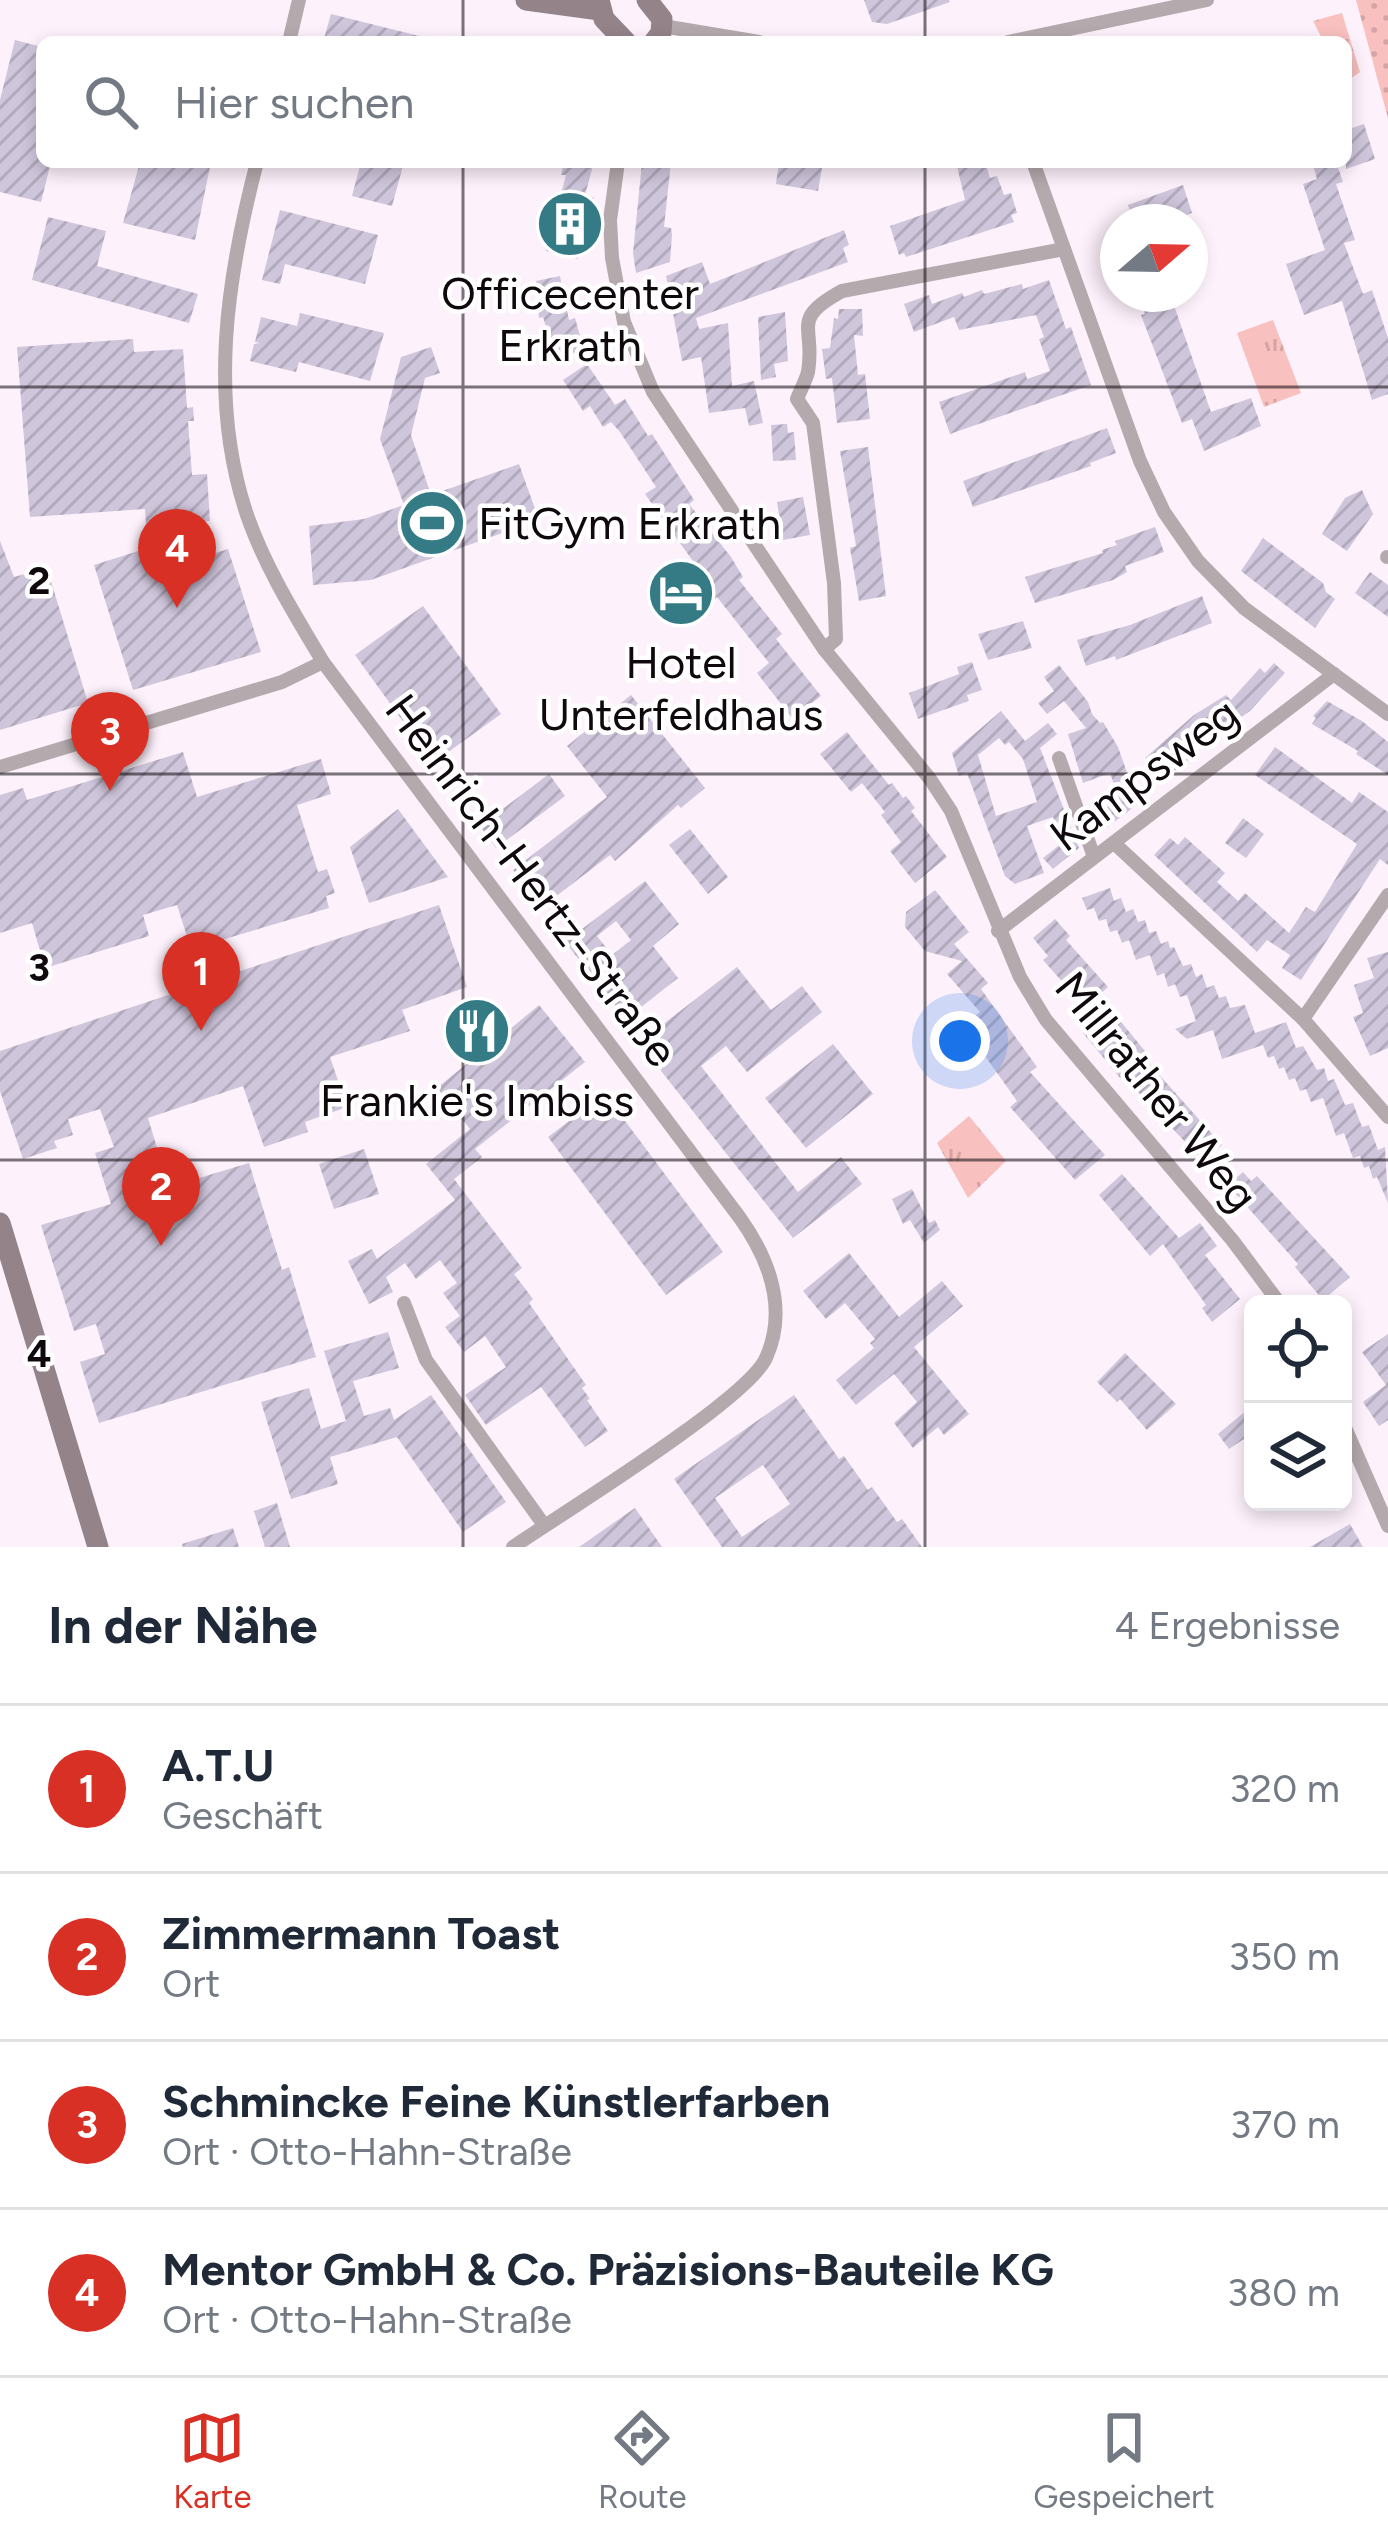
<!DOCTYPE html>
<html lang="de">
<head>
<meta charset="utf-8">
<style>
	body { margin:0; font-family:Figtree,sans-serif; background:#f2f2f3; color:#1f2937 }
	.controls { position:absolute; right:36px; bottom:36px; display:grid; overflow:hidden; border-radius:18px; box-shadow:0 6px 18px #0003 }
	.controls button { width:108px; height:108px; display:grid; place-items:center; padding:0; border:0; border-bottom:3px solid #e0e1e3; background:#fff; color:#1f2937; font:60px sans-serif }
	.compass { position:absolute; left:1100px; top:204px; width:108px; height:108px; border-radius:50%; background:#fff; box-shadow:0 6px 18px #0003; rotate:70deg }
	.you { position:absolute; left:960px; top:1041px; width:42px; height:42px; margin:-30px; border:9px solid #fff; border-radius:50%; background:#1a73e8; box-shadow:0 0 0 18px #1a73e833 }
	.badge { display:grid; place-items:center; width:78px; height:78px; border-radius:50%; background:#d93025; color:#fff; font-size:39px; font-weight:700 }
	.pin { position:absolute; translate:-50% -99px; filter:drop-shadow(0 3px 6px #0008) }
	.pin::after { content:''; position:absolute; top:63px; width:42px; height:36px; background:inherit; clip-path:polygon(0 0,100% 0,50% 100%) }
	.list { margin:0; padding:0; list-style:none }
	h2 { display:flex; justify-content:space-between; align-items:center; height:156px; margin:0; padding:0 48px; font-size:51px }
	h2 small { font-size:39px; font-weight:400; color:#747a83 }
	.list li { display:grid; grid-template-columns:78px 1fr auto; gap:36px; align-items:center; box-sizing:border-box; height:168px; padding:0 48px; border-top:3px solid #e0e1e3 }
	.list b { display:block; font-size:45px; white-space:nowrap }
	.list p { margin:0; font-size:39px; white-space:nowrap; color:#747a83 }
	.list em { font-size:39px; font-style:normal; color:#747a83 }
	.icon { flex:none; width:66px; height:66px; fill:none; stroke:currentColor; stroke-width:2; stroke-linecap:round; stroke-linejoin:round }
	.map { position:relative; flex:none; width:1388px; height:1547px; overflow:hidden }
	.search { position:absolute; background:#fff; box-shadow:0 6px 18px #0003; left:36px; right:36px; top:36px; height:132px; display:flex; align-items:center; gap:30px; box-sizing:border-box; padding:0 42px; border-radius:18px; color:#747a83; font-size:45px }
	.sheet { height:828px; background:#fff }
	nav { display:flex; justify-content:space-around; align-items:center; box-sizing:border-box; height:168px; border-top:3px solid #e0e1e3; background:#fff; font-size:33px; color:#747a83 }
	nav a { display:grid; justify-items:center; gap:6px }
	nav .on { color:#d93025 }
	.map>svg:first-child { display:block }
</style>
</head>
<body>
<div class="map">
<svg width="1388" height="1547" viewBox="0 0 1388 1547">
	<defs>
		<pattern id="grass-dots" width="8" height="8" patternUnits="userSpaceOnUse" patternTransform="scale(3)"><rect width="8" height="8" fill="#f8c0bf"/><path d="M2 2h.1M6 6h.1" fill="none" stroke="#d3a4a3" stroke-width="1.8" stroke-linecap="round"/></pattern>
		<pattern id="park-tufts" width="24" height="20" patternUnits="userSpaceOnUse" patternTransform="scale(3)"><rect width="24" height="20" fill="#f8c0bf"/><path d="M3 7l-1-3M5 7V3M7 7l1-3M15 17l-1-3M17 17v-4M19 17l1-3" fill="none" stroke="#d3a4a3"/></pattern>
		<pattern id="building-hatch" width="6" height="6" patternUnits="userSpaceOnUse" patternTransform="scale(3)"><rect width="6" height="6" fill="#d0c6dc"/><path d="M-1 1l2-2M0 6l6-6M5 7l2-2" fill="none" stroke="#b1a9bc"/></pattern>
	</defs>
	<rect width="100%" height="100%" fill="#fdf1fb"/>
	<path fill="url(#grass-dots)" d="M1356,0h32v118z"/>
	<g fill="url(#park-tufts)">
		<path d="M1342,13l18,59 -14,10v-40h-22l-11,-21z"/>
		<path d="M1273,320l28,73 -37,14 -27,-74z"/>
		<path d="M969,1116l37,45 -38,37 -31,-55z"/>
	</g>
	<g fill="url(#building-hatch)" fill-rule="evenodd">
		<path d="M864,0h85l1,2 -63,22 -15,-2z"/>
		<path d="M331,14l92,23v5h-100z"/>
		<path d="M15,40l27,7v115h9l-10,40 -41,-10v-92z"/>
		<path d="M1364,124l11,35 -29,10v-39z"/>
		<path d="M140,162h71l-16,78 -72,-17z"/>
		<path d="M361,162h43l-12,44 -40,-10z"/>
		<path d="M564,162h30l-9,33 9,3 -16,61 -32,-8 20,-76h-5z"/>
		<path d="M642,162h29l-7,65 7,1 1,7 -2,27 -34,11 -3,-20z"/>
		<path d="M779,162h44l-5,29 -42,-7z"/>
		<path d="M956,162h29l5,16 7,-2 7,19 7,-2 6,20 -6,2 3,7 -108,35 -2,-4 -5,2 -9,-29 75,-26z"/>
		<path d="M1312,162h24l7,20 -7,2 19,56 -11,3 19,51 9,-4 16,48v56l-16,6 -30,-99 -38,14 -18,-51 39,-14 -22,-66 14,-5z"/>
		<path d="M1183,185l9,28 -26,9h-32l-6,-17z"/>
		<path d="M280,210l98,25 -13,49 -80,-20 -5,20 -18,-4z"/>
		<path d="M48,217l58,14 -9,35 101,28 -9,29 -157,-43z"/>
		<path d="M844,230l5,15 -6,3 5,14 -152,56 3,11 29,-6 4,63 22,-5 9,42 -14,3 -4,-18 -36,5 -8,-56 -19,4 -16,-85 36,-14 8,22z"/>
		<path d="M560,276l9,44 6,-2 9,32 -28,8 -13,-41 -4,1 -3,-37z"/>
		<path d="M1049,280l17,49 5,-2 20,58 -141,49 -11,-32 86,-30 2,7 23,-8 -11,-32 5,-2 -8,-22 -77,15 -5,-13 -40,15 -10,-28 25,-9 3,9 30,-11 2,4 18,-7 2,4 38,-10 1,5z"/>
		<path d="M1138,294h32l41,118 40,-14 10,28 -57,25 -12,-32 -10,4 -41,-108 4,-1z"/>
		<path d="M839,309h23l1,27 -9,-1 4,40 7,-1 5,45 -33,4 -5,-45 -6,1 -4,-30 8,-1 4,-30 4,1z"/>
		<path d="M785,312l3,49 -14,3 2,13 -15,3 -3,-63z"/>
		<path d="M300,313l84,20 -14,48 -71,-19 -3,10 -46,-11 4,-17 6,-1 -5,-1 6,-25 36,9z"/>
		<path d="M133,339l1,13 49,-3 4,59 6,-1 1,14h-6l4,54 15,-1 3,47 -64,4 -1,-16 -115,8 -13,-170z"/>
		<path d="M431,347l9,26 -15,5 -14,57 20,60 88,-31 20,56 -168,60 -58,5 -4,-59 55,-7 40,-14 -24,-66 21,-82z"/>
		<path d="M587,364l28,41 10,-6 23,37 4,-2 42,66 -5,4 42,53 12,20 -4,3 43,54 -6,5 45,57 -29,22 -35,-45 12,-10 -52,-66 -3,3 -14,-18 5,-4 -60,-84 11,-7 -36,-55 -9,-10 -8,5 -13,-21 -7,5 -20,-31z"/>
		<path d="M787,424l1,9 6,-1 2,28 -23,1 -2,-36z"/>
		<path d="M1107,428l9,25 -26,10 1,3 -118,41 -10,-26z"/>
		<path d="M868,447l18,149 -27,5 -9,-53 6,-2 -16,-95z"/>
		<path d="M1362,490l11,24 -26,37 -25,-17 23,-36z"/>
		<path d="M803,497l7,38 -27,5 -6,-38z"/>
		<path d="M1155,527l9,25 -39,14 2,6 -14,8 -78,23 -10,-26 78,-24 -1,-3 15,-5 -2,-4z"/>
		<path d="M1263,538l60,45 3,9 9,7 -20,29 -74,-57z"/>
		<path d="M0,541l14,36 33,-9 41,135 -88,27z"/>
		<path d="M151,547l4,12 34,-10 4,11 35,-11 33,103 -128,38 -39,-125z"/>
		<path d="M1370,572l18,13v32l-33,-24z"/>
		<path d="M1202,596l10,27 -96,37 -1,-4 -29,10 -9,-26 53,-15z"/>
		<path d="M423,606l78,108 -68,49 -78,-108z"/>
		<path d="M1023,621l9,27 -44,12 -10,-26z"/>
		<path d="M972,662l10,28 -15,5 2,6 -51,18 -9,-26 50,-19 -2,-7z"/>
		<path d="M1274,663l11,10 -35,38 -58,40 3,4 -33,25 -17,-22 49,-43 32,-20 5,5 29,-32 5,5z"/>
		<path d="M1059,665l29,37 4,12 8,9 3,-1 15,25 20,57 -36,27 -10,-13 27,-20 -9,-25 -27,10 -15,-49 18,-6 -22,-27 -17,13 -9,-11 16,-12 -10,-14z"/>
		<path d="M631,695l74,93 -24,20 -3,-3 -63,56 -5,-6 -68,52 -29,-37 94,-73 -40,-51z"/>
		<path d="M1327,701l35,20 26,21v33l-32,-21 2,-3 -46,-27 4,-6 -3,-2z"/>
		<path d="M1001,711l24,30 23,-18 9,11 -17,14 39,100 -26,21 -10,-11 19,-15 -9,-26 -26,9 17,47 -29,11 -10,-8 -38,-103 -8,3 -7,-23zM999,738l6,7 4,-3 14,17 14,43 -41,14 -18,-61z"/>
		<path d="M847,732l42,53 3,-2 11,15 3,-2 9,12 -4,3 36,46 -32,26 -25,-32 11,-9 -20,-27 4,-3 -23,-29 -11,9 -31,-38z"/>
		<path d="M1275,747l77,56 7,-11 29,20v53l-8,-6 -79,121 -19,-12 8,-13 -23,-15 -10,12 -103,-97 16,-17 8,7 7,-8 40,36 -8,9 21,19 7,-8 44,40 17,-26 9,5 42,-68 -102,-69z"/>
		<path d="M183,752l14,45 124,-38 10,35 -34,11 21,67 9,-3 8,24 -9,3 3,12 -138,41 -14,-44 -34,10 6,21 -104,32 -13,-45 -32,10v-138l23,-7 4,12z"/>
		<path d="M549,774l16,22 -69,52 -16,-22z"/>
		<path d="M398,809l50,68 -79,26 -19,-56z"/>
		<path d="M1243,818l21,16 -18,24 -21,-15z"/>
		<path d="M690,829l38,48 -20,17 -39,-49z"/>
		<path d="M645,881l34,43 -26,22 25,32 -52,41 -61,-77zM616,921l15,19 -19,15 -15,-19z"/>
		<path d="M1110,888l4,13 7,-3 5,14 7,-3 5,13 7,-2 4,13 7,-2 5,13 7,-3 2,7 4,-1 9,19 8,-2 5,13 6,-3 5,14 7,-3 5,13 7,-2 4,12 15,-3 10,28 31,-11 10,26 7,-2 14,24 7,-2 4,13 6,-2 11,26 8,-2 9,24 7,-2 9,25 7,-3 3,56 -11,-26 -4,2 -4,-13 -5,2 -4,-12 -7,2 -9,-25 -8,3 -13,-38 -12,4 -5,-13 -6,2 -5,-13 -6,2 -5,-13 -5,2 -5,-13 -6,2 -5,-13 -41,14 -9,-29 -26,9 -12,-10 21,-8 -9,-26 -7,2 -5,-13 -7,3 -4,-14 -7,3 -7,-21 -14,5 -7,-20 -7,3 -5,-13 -7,2 -4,-13 -7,2 -5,-13 -7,2 -5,-12z"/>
		<path d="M935,890l34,42 -15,12 34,39 -7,6 56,78 -7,5 75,83 -30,25 -65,-73 7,-6 -54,-76 17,-13 -33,-38 15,-13 -37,-10 -20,-24 1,-15z"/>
		<path d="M439,905l28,82 -65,23 8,21 -80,26 17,50 -42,15 3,10 -44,15 -21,-61 -95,32 21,69 80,-24 33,107 7,-3 27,90 -217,66 -19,-61 25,-8 -9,-30 -22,7 -33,-106 70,-21 -16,-51 19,-6 -14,-38 -32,10 5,16 -19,6 3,7 -34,11 -23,-68v-40z"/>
		<path d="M1055,919l15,17 -4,4 42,47 -9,8 50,61 -4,3 77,86 -19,16 -79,-84 -3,2 -38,-46 14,-12 -54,-61 5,-4 -15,-18z"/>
		<path d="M1388,952v96l-18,8 -17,-39 10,-4 -9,-28 20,-7 -7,-20z"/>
		<path d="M737,967l34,43 31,-24 20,26 -75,60 -21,-26 -25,20 97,126 43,-35 21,27 -69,54 -154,-195z"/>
		<path d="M539,1005l46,57 -110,87 7,8 -28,22 68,89 -8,6 19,25 -4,4 57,82 -4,3 8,11 -3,1 21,31 -23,16 -44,-60 -55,38 -21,-30 41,-28 -21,-31 -21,16 -19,-25 15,-11 -17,-23 14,-10 -17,-23 -24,19 -11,-16 -19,14 7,15 -24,12 -21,-43 24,-12 5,10 78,-59 -29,-36 44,-35 -33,-41 43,-35 -15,-19 18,-14 15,19z"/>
		<path d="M833,1044l40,50 -67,54 -41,-50z"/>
		<path d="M605,1094l118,158 -57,43 -118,-158z"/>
		<path d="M364,1149l15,45 -45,15 -15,-45z"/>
		<path d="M1243,1172l8,9 6,-5 93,101 -27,23 -28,-33 3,-3 -70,-79z"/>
		<path d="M1122,1174l57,64 21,-15 17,23 -12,9 35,44 -28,23 -10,-14 4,-3 -43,-61 -13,12 -51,-61z"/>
		<path d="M912,1189l17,34 6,-3 5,10 -16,13 -14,-23 -7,4 -11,-25z"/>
		<path d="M849,1253l50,64 43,-36 21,25 -49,41 55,67 -25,21 -6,-8 -25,21 -19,-25 23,-21 -23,-28 -38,31 -20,-25 38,-32 -4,-5 5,-4 -30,-36 -19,16 -23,-28z"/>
		<path d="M388,1332l11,36 -46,13 11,35 26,-8 4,12 37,-25 75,107 -43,30 -66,-95 -67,20 8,27 -47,15 -30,-97 48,-14 12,41 25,-8 -22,-70z"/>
		<path d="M1388,1334v86l-9,6 -16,-24 23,-17 -24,-33z"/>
		<path d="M1125,1353l51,51 -29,26 -27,-31 -3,3 -20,-20z"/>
		<path d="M794,1395l45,64 5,-3 24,34 4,-3 25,35 5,-3 20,28h-200l-48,-68zM763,1465l27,39 -48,33 -27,-39z"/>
		<path d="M1253,1405v28l-24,16 -11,-15z"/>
		<path d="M277,1503l13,44h-25l-11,-36z"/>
		<path d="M635,1508l27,39h-83z"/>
		<path d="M1350,1524l13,23h-53z"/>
		<path d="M233,1528l6,19h-56l-1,-3z"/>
	</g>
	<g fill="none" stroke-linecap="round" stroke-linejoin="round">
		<g stroke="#b4a9ac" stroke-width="14">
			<path d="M663,26l96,16"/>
			<path d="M289,42l10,-42"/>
			<path d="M1008,42l199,-42"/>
			<path d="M257,162c-30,115 -49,237 -10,353 18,52 48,100 76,147l417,556c29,41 48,91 26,140 -19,42 -205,156 -253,189"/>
			<path d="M618,162l-8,58 2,38 12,64 29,70 171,257 106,130 21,32 69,166 26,43 187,221 47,63"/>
			<path d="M1033,162l107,299 24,51 34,49 46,47 144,106"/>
			<path d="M1387,557h1"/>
			<path d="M824,649l12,-10 -2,-56 -21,-160 -16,-24c3,-8 9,-19 11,-27 8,-46 -19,-52 34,-81l222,-42"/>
			<path d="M1059,758l35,99"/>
			<path d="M0,767l282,-85 41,-20"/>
			<path d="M1114,843l189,176 85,98"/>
			<path d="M998,931l336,-257"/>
			<path d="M1303,1019l85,-124"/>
			<path d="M404,1303l22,57 118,165"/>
			<path d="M1343,1423l45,103"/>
		</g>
		<g stroke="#948489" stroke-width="21">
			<path d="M526,0l74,10"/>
			<path d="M599,0l5,19 22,23"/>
			<path d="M647,0l15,19 -1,14 -7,9"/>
			<path d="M0,1223l98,324"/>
		</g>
	</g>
	<path fill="none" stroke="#0f090e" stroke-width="3" stroke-opacity="0.55" d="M463,0v42M925,0v42M463,162v1385M925,162v1385M0,387h1388M0,774h1388M0,1160h1388"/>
	<defs>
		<symbol id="building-disc" viewBox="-11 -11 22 22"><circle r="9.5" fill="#347b86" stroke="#fff"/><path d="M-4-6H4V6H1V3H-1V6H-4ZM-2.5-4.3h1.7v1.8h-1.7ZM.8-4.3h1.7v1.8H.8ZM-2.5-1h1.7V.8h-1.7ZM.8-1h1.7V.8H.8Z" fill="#fff"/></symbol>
		<symbol id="stadium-disc" viewBox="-11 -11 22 22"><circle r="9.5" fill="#347b86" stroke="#fff"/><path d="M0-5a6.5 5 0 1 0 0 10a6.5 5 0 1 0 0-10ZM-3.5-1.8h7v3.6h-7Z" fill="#fff"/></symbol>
		<symbol id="hotel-disc" viewBox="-11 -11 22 22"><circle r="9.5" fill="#347b86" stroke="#fff"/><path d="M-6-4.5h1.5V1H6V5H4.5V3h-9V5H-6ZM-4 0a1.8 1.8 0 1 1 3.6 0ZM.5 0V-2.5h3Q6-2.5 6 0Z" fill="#fff"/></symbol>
		<symbol id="restaurant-disc" viewBox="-11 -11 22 22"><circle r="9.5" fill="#347b86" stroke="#fff"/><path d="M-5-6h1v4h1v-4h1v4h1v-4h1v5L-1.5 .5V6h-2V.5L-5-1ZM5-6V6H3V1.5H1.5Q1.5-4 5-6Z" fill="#fff"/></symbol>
	</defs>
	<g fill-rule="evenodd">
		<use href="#building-disc" x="532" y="186" width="76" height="76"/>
		<use href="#stadium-disc" x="394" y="485" width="76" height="76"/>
		<use href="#hotel-disc" x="643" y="555" width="76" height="76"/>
		<use href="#restaurant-disc" x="439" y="993" width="76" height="76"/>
	</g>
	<g text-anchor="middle" stroke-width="9" stroke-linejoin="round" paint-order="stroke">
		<g font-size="45" fill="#0f090e" stroke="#fff">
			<text x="570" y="309">Officecenter<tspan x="570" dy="52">Erkrath</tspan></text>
			<text x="478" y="539" text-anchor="start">FitGym Erkrath</text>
			<text x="681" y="678">Hotel<tspan x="681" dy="52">Unterfeldhaus</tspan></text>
			<text x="477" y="1116">Frankie's Imbiss</text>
		</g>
		<g font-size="45" fill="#0f090e" stroke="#fff">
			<text transform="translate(1144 774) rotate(-37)" y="16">Kampsweg</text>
			<text transform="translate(532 880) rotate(53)" y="16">Heinrich-Hertz-Straße</text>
			<text transform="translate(1157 1091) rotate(51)" y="16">Millrather Weg</text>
		</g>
	</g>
	<g font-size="39" text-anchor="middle" font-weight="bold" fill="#0f090e" stroke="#fff" stroke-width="9" stroke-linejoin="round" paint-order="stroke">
		<text x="39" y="594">2</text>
		<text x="39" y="981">3</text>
		<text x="39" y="1367">4</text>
	</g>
</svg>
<div class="controls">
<button><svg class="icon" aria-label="locate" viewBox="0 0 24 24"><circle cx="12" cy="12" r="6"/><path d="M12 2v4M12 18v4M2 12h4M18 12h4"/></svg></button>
<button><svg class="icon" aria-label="layers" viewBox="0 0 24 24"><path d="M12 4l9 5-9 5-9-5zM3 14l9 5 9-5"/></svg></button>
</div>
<svg class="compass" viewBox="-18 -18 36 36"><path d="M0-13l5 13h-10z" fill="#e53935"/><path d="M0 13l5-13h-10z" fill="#747a83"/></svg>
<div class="you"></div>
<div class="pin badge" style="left:201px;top:1031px">1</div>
<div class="pin badge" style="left:161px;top:1246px">2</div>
<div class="pin badge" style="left:110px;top:791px">3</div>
<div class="pin badge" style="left:177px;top:608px">4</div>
<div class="search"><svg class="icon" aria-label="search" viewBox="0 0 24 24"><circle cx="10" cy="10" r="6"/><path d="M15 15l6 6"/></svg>Hier suchen</div>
</div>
<section class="sheet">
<h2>In der Nähe<small>4 Ergebnisse</small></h2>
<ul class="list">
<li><span class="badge">1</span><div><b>A.T.U</b><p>Geschäft</p></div><em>320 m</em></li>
<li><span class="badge">2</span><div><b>Zimmermann Toast</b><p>Ort</p></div><em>350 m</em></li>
<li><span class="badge">3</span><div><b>Schmincke Feine Künstlerfarben</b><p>Ort · Otto-Hahn-Straße</p></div><em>370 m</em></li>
<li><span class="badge">4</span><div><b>Mentor GmbH &amp; Co. Präzisions-Bauteile KG</b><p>Ort · Otto-Hahn-Straße</p></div><em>380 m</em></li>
</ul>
</section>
<nav>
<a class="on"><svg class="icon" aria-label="map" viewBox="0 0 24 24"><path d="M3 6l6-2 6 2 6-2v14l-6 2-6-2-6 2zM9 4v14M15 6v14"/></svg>Karte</a>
<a><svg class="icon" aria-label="directions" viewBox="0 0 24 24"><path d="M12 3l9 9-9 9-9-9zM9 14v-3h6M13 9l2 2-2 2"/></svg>Route</a>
<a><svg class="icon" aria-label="saved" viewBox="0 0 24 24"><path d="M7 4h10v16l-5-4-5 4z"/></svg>Gespeichert</a>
</nav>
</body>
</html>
